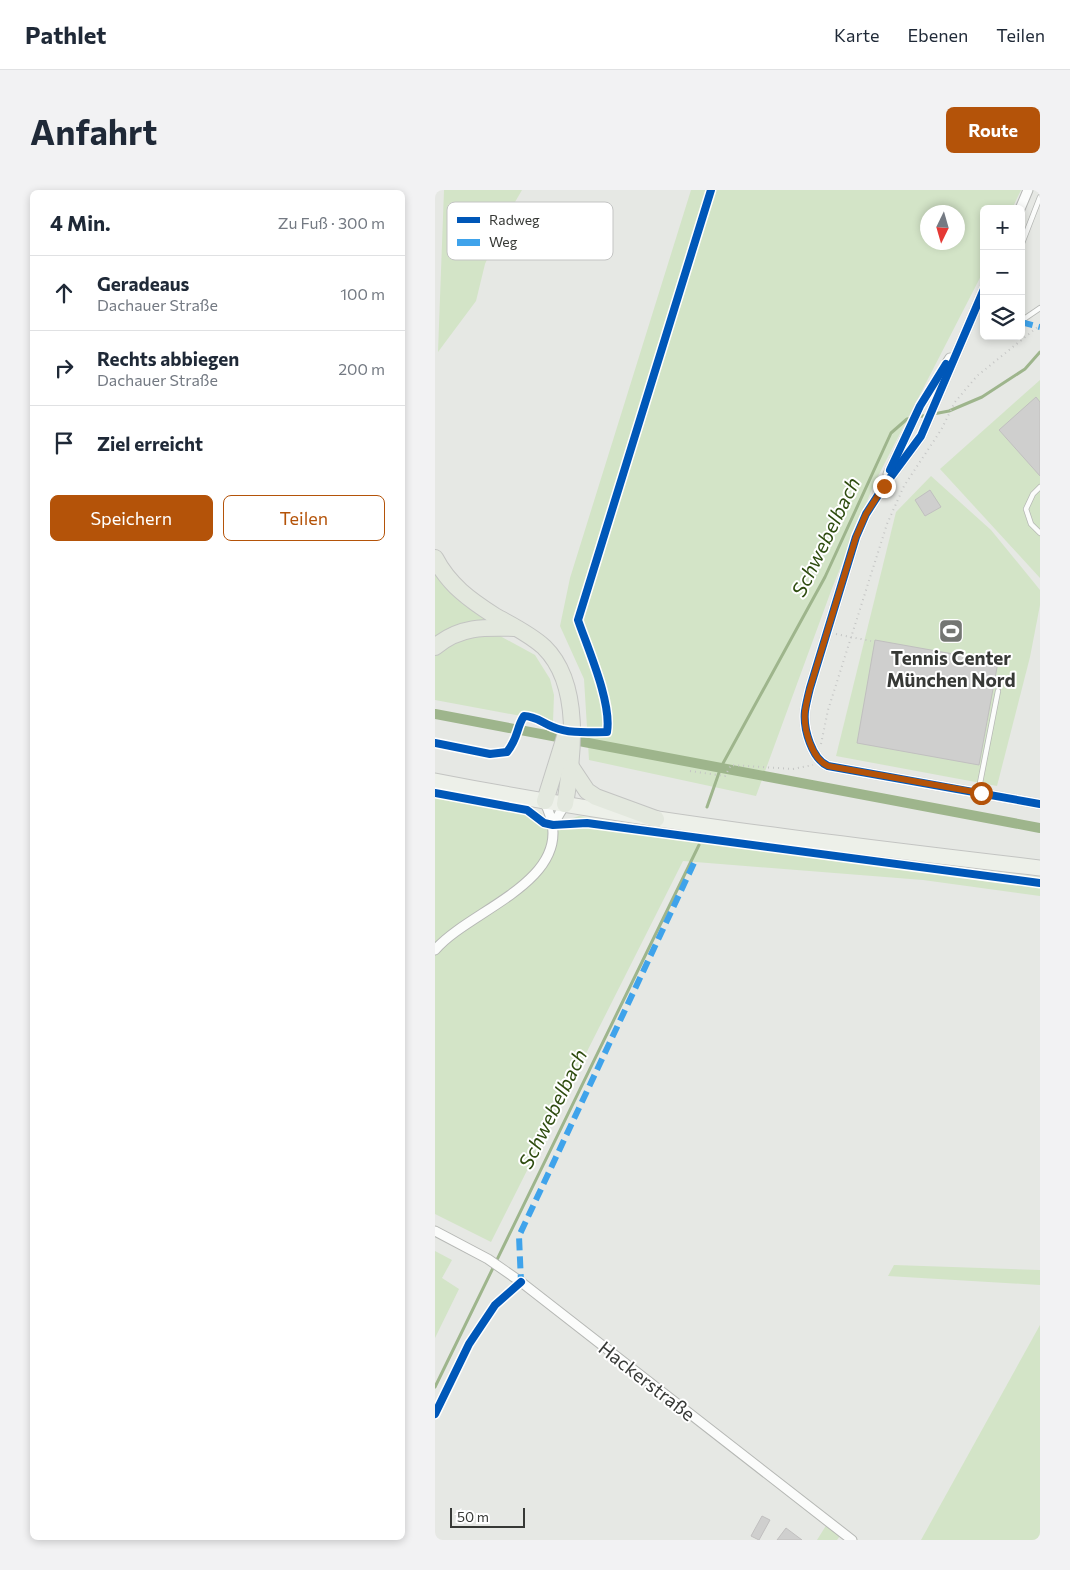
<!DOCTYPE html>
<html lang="de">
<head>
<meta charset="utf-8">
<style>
	body { margin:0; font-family:Commissioner,sans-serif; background:#f2f2f3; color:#1f2937 }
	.controls { position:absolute; right:15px; top:15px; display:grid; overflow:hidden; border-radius:8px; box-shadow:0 2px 8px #0003 }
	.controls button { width:45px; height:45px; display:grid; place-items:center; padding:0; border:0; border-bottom:1px solid #e0e1e3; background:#fff; color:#1f2937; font:25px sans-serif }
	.compass { position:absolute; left:485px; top:15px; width:45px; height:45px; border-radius:50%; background:#fff; box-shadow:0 2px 8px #0003; rotate:185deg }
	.scale { position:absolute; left:15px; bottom:12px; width:75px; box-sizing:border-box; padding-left:5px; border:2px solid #373936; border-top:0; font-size:14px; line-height:18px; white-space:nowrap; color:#373936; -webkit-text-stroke:4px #fff; paint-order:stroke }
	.stop { position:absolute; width:15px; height:15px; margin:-11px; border:4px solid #b45309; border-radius:50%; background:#fff }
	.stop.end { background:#b45309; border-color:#fff; box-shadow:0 1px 5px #0008 }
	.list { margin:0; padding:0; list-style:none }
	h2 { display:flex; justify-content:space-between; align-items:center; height:65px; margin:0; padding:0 20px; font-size:21px }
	h2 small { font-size:16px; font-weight:400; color:#747a83 }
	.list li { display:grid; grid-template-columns:32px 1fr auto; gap:15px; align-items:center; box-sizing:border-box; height:75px; padding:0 20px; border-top:1px solid #e0e1e3 }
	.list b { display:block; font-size:19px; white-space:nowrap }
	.list p { margin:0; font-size:16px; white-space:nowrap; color:#747a83 }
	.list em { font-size:16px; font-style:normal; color:#747a83 }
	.actions { display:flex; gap:10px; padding:15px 20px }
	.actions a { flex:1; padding:11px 0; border:1px solid #b45309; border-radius:8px; text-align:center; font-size:18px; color:#b45309 }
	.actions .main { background:#b45309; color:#fff }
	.icon { flex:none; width:28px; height:28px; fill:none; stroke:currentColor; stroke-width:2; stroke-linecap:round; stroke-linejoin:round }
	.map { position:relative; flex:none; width:605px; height:1350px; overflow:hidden; border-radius:8px }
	header { display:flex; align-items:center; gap:30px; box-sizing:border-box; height:70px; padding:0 25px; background:#fff; border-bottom:1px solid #e0e1e3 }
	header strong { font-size:24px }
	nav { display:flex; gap:28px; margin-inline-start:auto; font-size:18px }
	.intro { display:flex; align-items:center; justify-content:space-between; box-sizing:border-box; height:120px; padding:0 30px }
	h1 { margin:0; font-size:35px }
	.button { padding:12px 22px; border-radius:8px; background:#b45309; color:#fff; font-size:18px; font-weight:700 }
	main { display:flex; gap:30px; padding:0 30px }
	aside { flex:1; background:#fff; border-radius:8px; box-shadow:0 2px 8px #0003 }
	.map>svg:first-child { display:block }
</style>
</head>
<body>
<header>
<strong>Pathlet</strong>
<nav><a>Karte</a><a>Ebenen</a><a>Teilen</a></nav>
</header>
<div class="intro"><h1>Anfahrt</h1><a class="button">Route</a></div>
<main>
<aside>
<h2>4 Min.<small>Zu Fuß · 300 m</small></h2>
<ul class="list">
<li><svg class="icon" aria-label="ahead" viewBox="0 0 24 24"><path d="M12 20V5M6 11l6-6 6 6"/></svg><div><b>Geradeaus</b><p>Dachauer Straße</p></div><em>100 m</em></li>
<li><svg class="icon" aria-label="right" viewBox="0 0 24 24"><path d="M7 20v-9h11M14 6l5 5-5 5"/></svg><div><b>Rechts abbiegen</b><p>Dachauer Straße</p></div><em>200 m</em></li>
<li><svg class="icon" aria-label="arrive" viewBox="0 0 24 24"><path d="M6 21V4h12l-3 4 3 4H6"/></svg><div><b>Ziel erreicht</b></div></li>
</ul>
<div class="actions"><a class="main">Speichern</a><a>Teilen</a></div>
</aside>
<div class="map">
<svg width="605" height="1350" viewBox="0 0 605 1350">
	<rect width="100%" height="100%" fill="#e6e8e4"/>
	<g fill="#d3e4c7" fill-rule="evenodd">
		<path d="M9,0h78l-17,29 -20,45 -9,37 -38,51z"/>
		<path d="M256,0h330l-9,19h-28v61l-110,214 -43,107 -75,205 -167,-36 -5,-81 -24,-53 10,-48zM492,22h30v30h-30z"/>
		<path d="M605,190v198l-100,-109z"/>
		<path d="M496,286l60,54 49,60v15l-10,52 -33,129 -161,-30 60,-244z"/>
		<path d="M0,381l59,49c-23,0 -39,7 -59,19z"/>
		<path d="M32,445l33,1 35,19 15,24 4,16 -1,27 -118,-22v-44l7,-8z"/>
		<path d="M0,600l92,17 14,6 4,7 -17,-11z"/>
		<path d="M0,606l92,15 22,20 43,-4 448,59v10l-117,-16 -240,-19 -192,381 -56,-28z"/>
		<path d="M144,626l165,25 296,36v4l-445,-60 -33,1z"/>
		<path d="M0,1061l17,9 -10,18 17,11 -24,49z"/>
		<path d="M459,1075l146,5v15l-152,-9z"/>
		<path d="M605,1135v215h-119z"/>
		<path d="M392,1334l13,12 -3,4h-20z"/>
	</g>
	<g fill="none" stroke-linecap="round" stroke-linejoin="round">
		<g stroke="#9eb58c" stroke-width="3">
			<path d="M272,617l14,-40 104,-190 66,-144 16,-14 42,-8 33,-14 43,-28 15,-17"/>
			<path d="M0,1197l264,-542"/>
		</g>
		<path stroke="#9eb58c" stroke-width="10" d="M0,524l605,114"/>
	</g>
	<g fill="#cfcfce" stroke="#c0bfbf">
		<path d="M601,207l4,5v74l-41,-46z"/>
		<path d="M495,300l11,17 -16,9 -10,-16z"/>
		<path d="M440,450l123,22 -19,103 -122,-22z"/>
		<path d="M327,1326l8,4 -11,20 -8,-4z"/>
		<path d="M351,1338l16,12h-25z"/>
	</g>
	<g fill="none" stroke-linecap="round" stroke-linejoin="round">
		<defs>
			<g id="service">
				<path d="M586,56l19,-49"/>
				<path d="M586,131l19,-13"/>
				<path d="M605,297l-7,7 -7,15 5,15 9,9"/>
				<path d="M546,603l-1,-10 18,-92"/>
			</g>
			<g id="minor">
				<path d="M585,19l8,-19"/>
				<path d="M549,99l-63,147 -37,50 -18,28 -10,23 -46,151c-2,8 -4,16 -5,23 -2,18 7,48 23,55l212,38"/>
				<path d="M453,284l32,-68 30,-48"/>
				<path d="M118,635l12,-21"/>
				<path d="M0,760c32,-38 129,-66 117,-127 -1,-7 -5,-14 -7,-22"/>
				<path d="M0,1041l53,28 33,23 331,258"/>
			</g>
			<path id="primary" d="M0,591c200,39 402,63 605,87"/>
			<g id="motorway">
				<path d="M0,368c14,27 35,42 60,58 16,9 35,18 49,31 38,37 29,109 21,157"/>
				<path d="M0,457c24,-21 50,-20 80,-19"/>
				<path d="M136,577l16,24 9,6 60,22"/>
				<path d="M110,611l20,-64"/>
			</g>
		</defs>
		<use href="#service" stroke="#b6b8b5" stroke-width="6"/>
		<use href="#minor" stroke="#b6b8b5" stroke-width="11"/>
		<use href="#primary" stroke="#c3c4c2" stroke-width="17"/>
		<use href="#motorway" stroke="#c3c4c2" stroke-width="18"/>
		<g stroke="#c5c6c5" stroke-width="2" stroke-dasharray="1 4" stroke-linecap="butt">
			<path d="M401,444l35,7"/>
			<path d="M386,554l7,-34 59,-186 17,-38 37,-56 14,-28 22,-26 63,-51"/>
			<path d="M255,581l35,5 6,-11 62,4 20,-4"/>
		</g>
		<use href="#service" stroke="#fbfcfb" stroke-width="4.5"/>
		<use href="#minor" stroke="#fbfcfb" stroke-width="9"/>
		<use href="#primary" stroke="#edf0e9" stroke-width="15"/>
		<use href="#motorway" stroke="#e3e8de" stroke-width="16"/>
		<g stroke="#3fa3eb" stroke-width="6" stroke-dasharray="12 6" stroke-linecap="butt">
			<path d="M586,132l19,5"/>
			<path d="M83,1095l3,-3 -2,-46 175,-373"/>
		</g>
		<defs>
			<g id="cycleway">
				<path d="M549,99l-63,147 -37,50 -18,28 -10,23 -46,151c-2,8 -4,16 -5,23 -2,18 7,48 23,55l212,38"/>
				<path d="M455,280l30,-64 26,-42"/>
				<path d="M0,553l55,11 17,-2c12,-15 9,-24 17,-36 12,0 18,7 29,11 17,7 36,5 54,5 5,-29 -19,-83 -29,-112l133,-430"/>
				<path d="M0,603l92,17 17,13 9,2 34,-2 453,60"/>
				<path d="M0,1224l34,-70 26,-39 26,-23"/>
			</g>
		</defs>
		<use href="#cycleway" stroke="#fff" stroke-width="11"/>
		<use href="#cycleway" stroke="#0057b8" stroke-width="8"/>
	</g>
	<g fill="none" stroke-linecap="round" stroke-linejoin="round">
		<path stroke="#b45309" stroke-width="6" d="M449,296l-18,28 -10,23 -46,151c-2,8 -4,16 -5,23 -2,18 7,48 23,55l153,27"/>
	</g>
	<defs>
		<symbol id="stadium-square" viewBox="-11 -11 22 22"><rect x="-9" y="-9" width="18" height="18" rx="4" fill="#747673" stroke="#fff"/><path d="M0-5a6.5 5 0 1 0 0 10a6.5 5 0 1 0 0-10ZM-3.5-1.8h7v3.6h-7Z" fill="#fff"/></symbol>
	</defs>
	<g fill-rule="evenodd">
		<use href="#stadium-square" x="502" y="427" width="28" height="28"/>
	</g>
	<g text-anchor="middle" stroke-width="4" stroke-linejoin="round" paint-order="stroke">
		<g font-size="19" font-weight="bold" fill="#373936" stroke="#fff">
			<text x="516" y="475">Tennis Center<tspan x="516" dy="22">München Nord</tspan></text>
		</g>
		<g font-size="19" fill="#373936" stroke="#fff">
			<text transform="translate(212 1191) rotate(38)" y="7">Hackerstraße</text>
		</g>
		<g font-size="20" font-style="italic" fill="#2e4c0f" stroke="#fff">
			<text transform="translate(391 347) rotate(-64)" y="7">Schwebelbach</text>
			<text transform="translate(118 919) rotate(-64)" y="7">Schwebelbach</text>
		</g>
	</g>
	<rect x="12" y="12" width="166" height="58" rx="8" fill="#fff" stroke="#c3c4c3" stroke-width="1"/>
	<rect x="22" y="27" width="23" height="6" fill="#0057b8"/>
	<rect x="22" y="49" width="23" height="7" fill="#3fa3eb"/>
	<g font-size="14" fill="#373936">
		<text x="54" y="35">Radweg</text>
		<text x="54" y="57">Weg</text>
	</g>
</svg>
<div class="controls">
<button>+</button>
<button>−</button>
<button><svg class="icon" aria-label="layers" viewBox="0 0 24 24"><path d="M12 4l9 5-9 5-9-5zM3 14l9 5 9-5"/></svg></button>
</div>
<svg class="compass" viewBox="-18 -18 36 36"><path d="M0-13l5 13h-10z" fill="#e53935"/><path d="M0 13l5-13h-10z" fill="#747a83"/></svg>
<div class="scale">50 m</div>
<div class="stop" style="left:546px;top:603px"></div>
<div class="stop end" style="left:449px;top:296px"></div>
</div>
</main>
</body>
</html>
